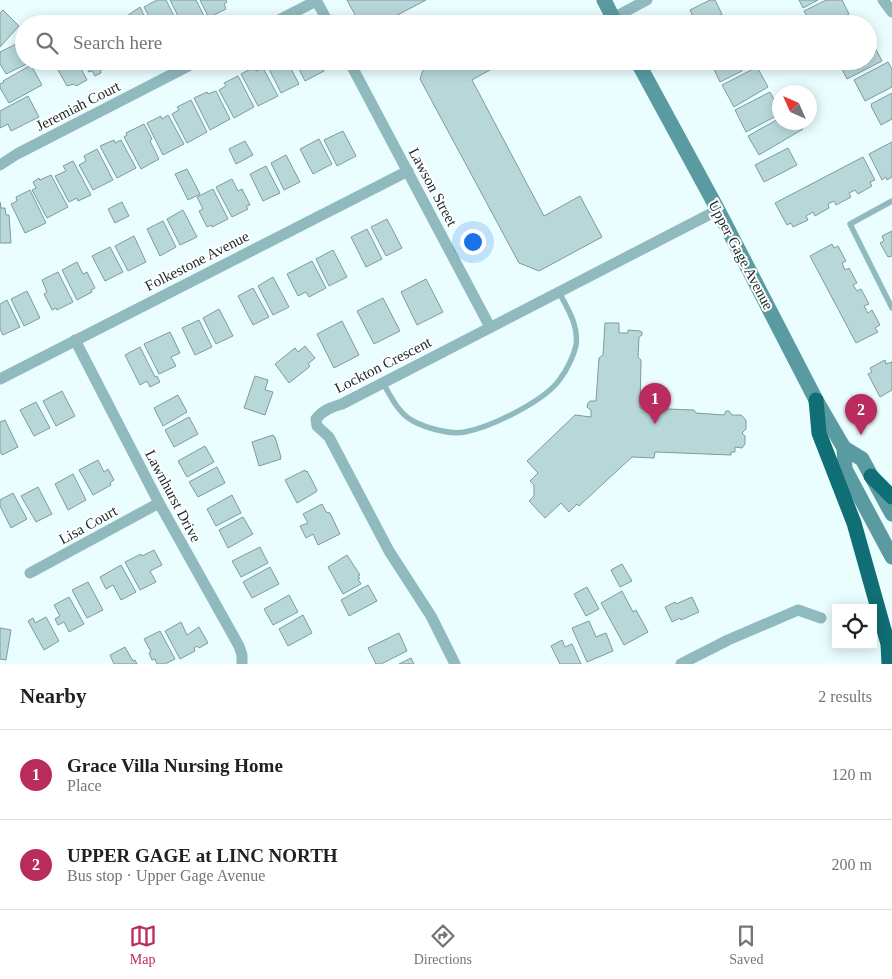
<!DOCTYPE html>
<html lang="en">
<head>
<meta charset="utf-8">
<style>
	body { margin:0; font-family:Georgia,serif; background:#f6f6f6; color:#202124 }
	.controls { position:absolute; right:15px; bottom:15px; display:grid; overflow:hidden; border-radius:0px; box-shadow:0 2px 12px #0003 }
	.controls button { width:45px; height:45px; display:grid; place-items:center; padding:0; border:0; border-bottom:1px solid #e0e0e0; background:#fff; color:#202124; font:25px sans-serif }
	.compass { position:absolute; left:772px; top:85px; width:45px; height:45px; border-radius:50%; background:#fff; box-shadow:0 2px 12px #0003; rotate:315deg }
	.you { position:absolute; left:472px; top:241px; width:18px; height:18px; margin:-12px; border:4px solid #fff; border-radius:50%; background:#1a73e8; box-shadow:0 0 0 8px #1a73e833 }
	.badge { display:grid; place-items:center; width:32px; height:32px; border-radius:50%; background:#ba2c5e; color:#fff; font-size:16px; font-weight:700 }
	.pin { position:absolute; translate:-50% -41px; filter:drop-shadow(0 1px 2px #0008) }
	.pin::after { content:''; position:absolute; top:26px; width:18px; height:15px; background:inherit; clip-path:polygon(0 0,100% 0,50% 100%) }
	.list { margin:0; padding:0; list-style:none }
	h2 { display:flex; justify-content:space-between; align-items:center; height:65px; margin:0; padding:0 20px; font-size:21px }
	h2 small { font-size:16px; font-weight:400; color:#757577 }
	.list li { display:grid; grid-template-columns:32px 1fr auto; gap:15px; align-items:center; box-sizing:border-box; height:90px; padding:0 20px; border-top:1px solid #e0e0e0 }
	.list b { display:block; font-size:19px; white-space:nowrap }
	.list p { margin:0; font-size:16px; white-space:nowrap; color:#757577 }
	.list em { font-size:16px; font-style:normal; color:#757577 }
	.icon { flex:none; width:28px; height:28px; fill:none; stroke:currentColor; stroke-width:2; stroke-linecap:round; stroke-linejoin:round }
	.map { position:relative; flex:none; width:892px; height:664px; overflow:hidden }
	.search { position:absolute; background:#fff; box-shadow:0 2px 12px #0003; left:15px; right:15px; top:15px; height:55px; display:flex; align-items:center; gap:12px; box-sizing:border-box; padding:0 18px; border-radius:28px; color:#757577; font-size:19px }
	.sheet { height:245px; background:#fff }
	nav { display:flex; justify-content:space-around; align-items:center; box-sizing:border-box; height:70px; border-top:1px solid #e0e0e0; background:#fff; font-size:14px; color:#757577 }
	nav a { display:grid; justify-items:center; gap:2px }
	nav .on { color:#ba2c5e }
	.map>svg:first-child { display:block }
</style>
</head>
<body>
<div class="map">
<svg width="892" height="664" viewBox="0 0 892 664">
	<rect width="100%" height="100%" fill="#eafdff"/>
	<g fill="#b7d7d9" stroke="#7e9c9f">
		<path d="M157,0h9l12,24h-25l-9,-17z"/>
		<path d="M170,0h26l9,18 -10,6h-13z"/>
		<path d="M200,0h26l1,2 -3,2 2,5 -14,7 -1,-1 -3,1z"/>
		<path d="M347,0h79l-38,20 2,4h-30z"/>
		<path d="M710,0h5l7,14 -15,8 1,2h-18l-1,-3 5,-2 -4,-9z"/>
		<path d="M799,0h19l-15,8z"/>
		<path d="M826,0h16l7,14 -18,10h-20l-7,-13z"/>
		<path d="M140,7l8,17h-25l-2,-4z"/>
		<path d="M3,10l16,16 -19,21v-34z"/>
		<path d="M730,17l4,7h-16z"/>
		<path d="M854,18l4,6h-15z"/>
		<path d="M24,40v21h9l-27,13 -6,-10v-12z"/>
		<path d="M871,40l11,21 -35,18 -9,-18h30v-20z"/>
		<path d="M53,61h24l10,19 -11,6 -2,-2 -7,2z"/>
		<path d="M83,61h25l3,4 -11,6 1,2 -6,3 -3,-5 -3,1z"/>
		<path d="M271,61h18l3,5 -2,1 9,17 -18,9 -14,-28 5,-2z"/>
		<path d="M295,61h24l5,10 -19,10z"/>
		<path d="M426,61h80l-34,19 72,136 36,-20 22,41 -63,34 -20,-8 -99,-184z"/>
		<path d="M710,61h44v1l-14,7 2,2 -22,11z"/>
		<path d="M888,62l4,7v18l-27,14 -11,-21z"/>
		<path d="M31,65l11,20 -33,18 -9,-15v-4l4,-2 -1,-1z"/>
		<path d="M254,67l2,4 7,-3 15,28 -20,10 -17,-32z"/>
		<path d="M757,67l11,20 -34,20 -12,-22z"/>
		<path d="M238,76l16,31 -20,11 -15,-28 7,-4 -2,-3z"/>
		<path d="M216,91l14,28 -20,11 -16,-32 13,-6 1,2z"/>
		<path d="M770,92l10,19v3l-34,18 -11,-22z"/>
		<path d="M892,93v26l-11,6 -10,-19 1,-1 -1,-1z"/>
		<path d="M28,96l11,21 -28,14 -3,-7 -8,4v-17z"/>
		<path d="M191,100l16,32 -20,11 -15,-29 7,-4 -2,-3z"/>
		<path d="M168,115l16,29 -21,11 -16,-32 14,-7 1,3z"/>
		<path d="M780,118v4h19l4,7 -44,26 -11,-19z"/>
		<path d="M144,124l8,15 -2,2 9,18 -18,10 -17,-32 3,-2 -1,-2z"/>
		<path d="M343,131l13,25 -19,10 -13,-26z"/>
		<path d="M319,139l13,25 -19,10 -13,-25z"/>
		<path d="M114,140l1,3 6,-3 15,28 -19,10 -17,-32z"/>
		<path d="M245,141l8,14 -17,9 -7,-15z"/>
		<path d="M892,142v35l-5,3 -1,-3 -4,3 -13,-26z"/>
		<path d="M788,148l9,17 -33,17 -9,-17z"/>
		<path d="M97,149l16,31 -20,10 -14,-25 7,-4 -2,-5z"/>
		<path d="M286,155l14,27 -16,8 -13,-27z"/>
		<path d="M863,157l12,23 -5,2 2,4 -14,8 -3,-4 -6,3 2,4 -15,8 -2,-4 -6,3 1,4 -14,8 -2,-4 -7,4 2,4 -15,7 -2,-4 -4,2 -12,-22z"/>
		<path d="M73,161l18,34 -13,6 -1,-3 -8,4 -14,-26 11,-5 -3,-5z"/>
		<path d="M266,166l14,27 -17,8 -13,-27z"/>
		<path d="M187,169l13,25 -12,6 -13,-26z"/>
		<path d="M51,175l17,32 -21,11 -15,-28 4,-2 -3,-6 6,-4 1,2z"/>
		<path d="M232,179l6,12 4,-2 8,16 -4,1 2,3 -16,8 -16,-30z"/>
		<path d="M213,189l15,30 -16,8 -1,-2 -4,2 -8,-16 4,-2 -6,-12z"/>
		<path d="M30,190l16,33 -21,10 -14,-29 6,-3 -1,-4z"/>
		<path d="M0,202l1,6h4l1,7h3l2,28h-11z"/>
		<path d="M122,202l7,14 -14,7 -7,-14z"/>
		<path d="M183,210l14,27 -17,8 -13,-26z"/>
		<path d="M387,219l15,29 -16,8 -15,-29z"/>
		<path d="M163,221l13,26 -16,9 -13,-27z"/>
		<path d="M367,229l15,30 -16,8 -15,-30z"/>
		<path d="M892,231v25l-4,1 -8,-14 4,-2 -2,-5z"/>
		<path d="M134,236l12,26 -18,9 -13,-25z"/>
		<path d="M832,244l2,4 4,-2 8,15 -4,2 3,7 4,-2 8,15 -4,2 4,6 4,-2 8,15 -5,2 4,7 4,-3 8,15 -5,3 3,4 -22,11 -46,-87z"/>
		<path d="M110,247l13,25 -18,9 -13,-25z"/>
		<path d="M333,250l14,27 -18,9 -13,-27z"/>
		<path d="M312,261l14,27 -17,9 -3,-5 -8,4 -11,-22z"/>
		<path d="M77,262l6,12 4,-2 8,16 -4,2 1,2 -15,8 -15,-30z"/>
		<path d="M58,272l15,30 -16,8 -1,-2 -4,2 -8,-16 3,-2 -5,-12z"/>
		<path d="M273,277l16,30 -16,8 -15,-29z"/>
		<path d="M426,279l17,33 -26,13 -16,-33z"/>
		<path d="M253,288l16,29 -16,8 -15,-29z"/>
		<path d="M27,291l13,27 -16,8 -13,-27z"/>
		<path d="M383,298l17,33 -26,13 -17,-33z"/>
		<path d="M7,300l13,27 -17,8 -3,-6v-25z"/>
		<path d="M219,309l14,27 -17,8 -13,-26z"/>
		<path d="M199,320l13,27 -17,8 -13,-27z"/>
		<path d="M342,321l17,34 -25,13 -17,-34z"/>
		<path d="M605,323h14v10h9v-3l12,1 2,1v3l-3,2 -1,20 3,3 -1,48 54,2 2,3 28,2 2,-4h3l3,4h9l5,5v9l-4,4 3,3v8l-3,4 -7,-1v5h-4v3l-76,-3 -1,6 -22,-1 -53,49 -2,-2 -8,8 -8,-9 -16,15 -16,-17 5,-5v-11l-4,-4 8,-8 -11,-12 48,-46 16,2v-7l-4,-3 1,-4 2,-2h6l3,-43 4,-3z"/>
		<path d="M170,332l10,21 -9,4 5,9 -17,8 -15,-30z"/>
		<path d="M305,346l10,12 -7,6 2,2 -2,2 -19,15 -14,-19 20,-16 3,4z"/>
		<path d="M140,347l15,30 2,-1 3,6 -10,5 -3,-6 -7,4 -15,-30z"/>
		<path d="M885,360l1,4 6,-2v28l-12,7 -12,-23 4,-2 -2,-4z"/>
		<path d="M255,376l13,4 -3,10 8,2 -8,23 -21,-7z"/>
		<path d="M62,391l13,25 -19,10 -13,-25z"/>
		<path d="M178,395l9,17 -24,14 -9,-18z"/>
		<path d="M36,402l14,26 -16,8 -14,-26z"/>
		<path d="M189,417l9,17 -24,13 -9,-17z"/>
		<path d="M5,420l13,27 -16,8 -2,-4v-29z"/>
		<path d="M273,435l1,2h1l6,20h-1l1,2 -22,7 -7,-24z"/>
		<path d="M205,446l9,16 -27,15 -9,-16z"/>
		<path d="M98,460l6,12 4,-3 6,11 -4,3 1,2 -18,10 -14,-25z"/>
		<path d="M217,467l8,16 -27,14 -9,-15z"/>
		<path d="M305,470l1,2 1,-1 10,19 -1,2 -19,11 -12,-23z"/>
		<path d="M73,474l13,26 -18,10 -13,-26z"/>
		<path d="M38,487l14,27 -16,8 -15,-26z"/>
		<path d="M13,493l14,26 -16,9 -11,-22v-6z"/>
		<path d="M232,495l9,18 -25,13 -9,-17z"/>
		<path d="M322,504l4,8 4,1 10,21 -22,11 -5,-11 -7,4 -6,-12 8,-3 -5,-9z"/>
		<path d="M243,517l10,17 -25,14 -9,-18z"/>
		<path d="M260,547l8,16 -27,14 -9,-16z"/>
		<path d="M154,550l8,15 -12,6 6,11 -16,8 -15,-28 16,-8 1,2z"/>
		<path d="M347,555l13,20 -2,1 2,2 -2,1 3,5 -18,10 -15,-27z"/>
		<path d="M622,564l10,17 -12,6 -9,-17z"/>
		<path d="M121,565l15,27 -15,8 -8,-15 -7,4 -6,-12z"/>
		<path d="M270,567l9,17 -27,14 -9,-16z"/>
		<path d="M88,582l15,28 -16,8 -15,-28z"/>
		<path d="M368,585l9,16 -28,15 -8,-16z"/>
		<path d="M587,587l12,22 -13,7 -12,-22z"/>
		<path d="M622,591l11,21 3,-2 12,22 -24,13 -23,-42z"/>
		<path d="M289,595l9,17 -25,13 -9,-16z"/>
		<path d="M69,597l15,27 -15,8 -5,-10 -6,3 -3,-6 5,-3 -6,-11z"/>
		<path d="M692,597l7,15 -18,8 -1,-2 -8,4 -7,-15 10,-5 1,2z"/>
		<path d="M303,615l9,18 -24,13 -9,-17z"/>
		<path d="M46,617l13,24 -15,9 -16,-29 5,-3 2,5z"/>
		<path d="M589,621l7,16 10,-4 7,18 -26,11 -15,-34z"/>
		<path d="M181,622l6,13 12,-8 9,16 -9,5 -2,-2 -3,2 1,3 -15,8 -15,-28z"/>
		<path d="M0,628l11,2 -5,30 -6,-1z"/>
		<path d="M160,631l15,28 -10,5h-8l-2,-5 -3,1 -3,-7 2,-1 -7,-13z"/>
		<path d="M399,633l8,18 -26,13h-5l-8,-16z"/>
		<path d="M562,640l3,7 7,-3 9,20h-21l-9,-18z"/>
		<path d="M125,647l8,14 2,-1 2,4h-23l-4,-9z"/>
		<path d="M411,658l3,6h-15z"/>
	</g>
	<g fill="none" stroke-linecap="round" stroke-linejoin="round">
		<g stroke="#90babe" stroke-width="5.5">
			<path d="M892,201l-42,23 42,84"/>
			<path d="M383,383c8,14 16,31 30,38 13,7 38,14 52,11 26,-5 80,-31 95,-53 7,-9 14,-24 16,-34 3,-20 -9,-37 -17,-53"/>
		</g>
		<g stroke="#90babe" stroke-width="11">
			<path d="M316,0l13,24"/>
			<path d="M883,0l9,12"/>
			<path d="M613,18l34,-18"/>
			<path d="M271,24l45,-23"/>
			<path d="M349,61l141,266"/>
			<path d="M0,165l17,-11 181,-93"/>
			<path d="M75,340l84,163 80,143 3,9v9"/>
			<path d="M0,379l408,-208"/>
			<path d="M30,573l129,-70"/>
			<path d="M455,664l-24,-48 -42,-65 -60,-114 -12,-11 -1,-7c7,-9 16,-12 26,-15l376,-194"/>
			<path d="M681,664l47,-24 70,-30 23,8"/>
		</g>
		<g stroke="#599ba1" stroke-width="15">
			<path d="M604,0l12,24"/>
			<path d="M637,61l81,149 98,190 28,48 1,21 47,88"/>
			<path d="M844,448l18,11 30,55"/>
		</g>
		<g stroke="#106e75" stroke-width="15">
			<path d="M816,400l3,33 35,90 34,121 1,20"/>
			<path d="M871,476l21,21"/>
		</g>
	</g>
	<g text-anchor="middle" stroke-width="4" stroke-linejoin="round" paint-order="stroke">
		<g font-size="15" fill="#202c2d" stroke="#fff">
			<text transform="translate(78 106) rotate(-27)" y="5">Jeremiah Court</text>
			<text transform="translate(433 187) rotate(62)" y="5">Lawson Street</text>
			<text transform="translate(741 255) rotate(62)" y="5">Upper Gage Avenue</text>
			<text transform="translate(197 261) rotate(-27)" y="5">Folkestone Avenue</text>
			<text transform="translate(383 365) rotate(-27)" y="5">Lockton Crescent</text>
			<text transform="translate(173 496) rotate(62)" y="5">Lawnhurst Drive</text>
			<text transform="translate(88 525) rotate(-29)" y="5">Lisa Court</text>
		</g>
	</g>
</svg>
<div class="controls">
<button><svg class="icon" aria-label="locate" viewBox="0 0 24 24"><circle cx="12" cy="12" r="6"/><path d="M12 2v4M12 18v4M2 12h4M18 12h4"/></svg></button>
</div>
<svg class="compass" viewBox="-18 -18 36 36"><path d="M0-13l5 13h-10z" fill="#e53935"/><path d="M0 13l5-13h-10z" fill="#757577"/></svg>
<div class="you"></div>
<div class="pin badge" style="left:655px;top:424px">1</div>
<div class="pin badge" style="left:861px;top:435px">2</div>
<div class="search"><svg class="icon" aria-label="search" viewBox="0 0 24 24"><circle cx="10" cy="10" r="6"/><path d="M15 15l6 6"/></svg>Search here</div>
</div>
<section class="sheet">
<h2>Nearby<small>2 results</small></h2>
<ul class="list">
<li><span class="badge">1</span><div><b>Grace Villa Nursing Home</b><p>Place</p></div><em>120 m</em></li>
<li><span class="badge">2</span><div><b>UPPER GAGE at LINC NORTH</b><p>Bus stop · Upper Gage Avenue</p></div><em>200 m</em></li>
</ul>
</section>
<nav>
<a class="on"><svg class="icon" aria-label="map" viewBox="0 0 24 24"><path d="M3 6l6-2 6 2 6-2v14l-6 2-6-2-6 2zM9 4v14M15 6v14"/></svg>Map</a>
<a><svg class="icon" aria-label="directions" viewBox="0 0 24 24"><path d="M12 3l9 9-9 9-9-9zM9 14v-3h6M13 9l2 2-2 2"/></svg>Directions</a>
<a><svg class="icon" aria-label="saved" viewBox="0 0 24 24"><path d="M7 4h10v16l-5-4-5 4z"/></svg>Saved</a>
</nav>
</body>
</html>
